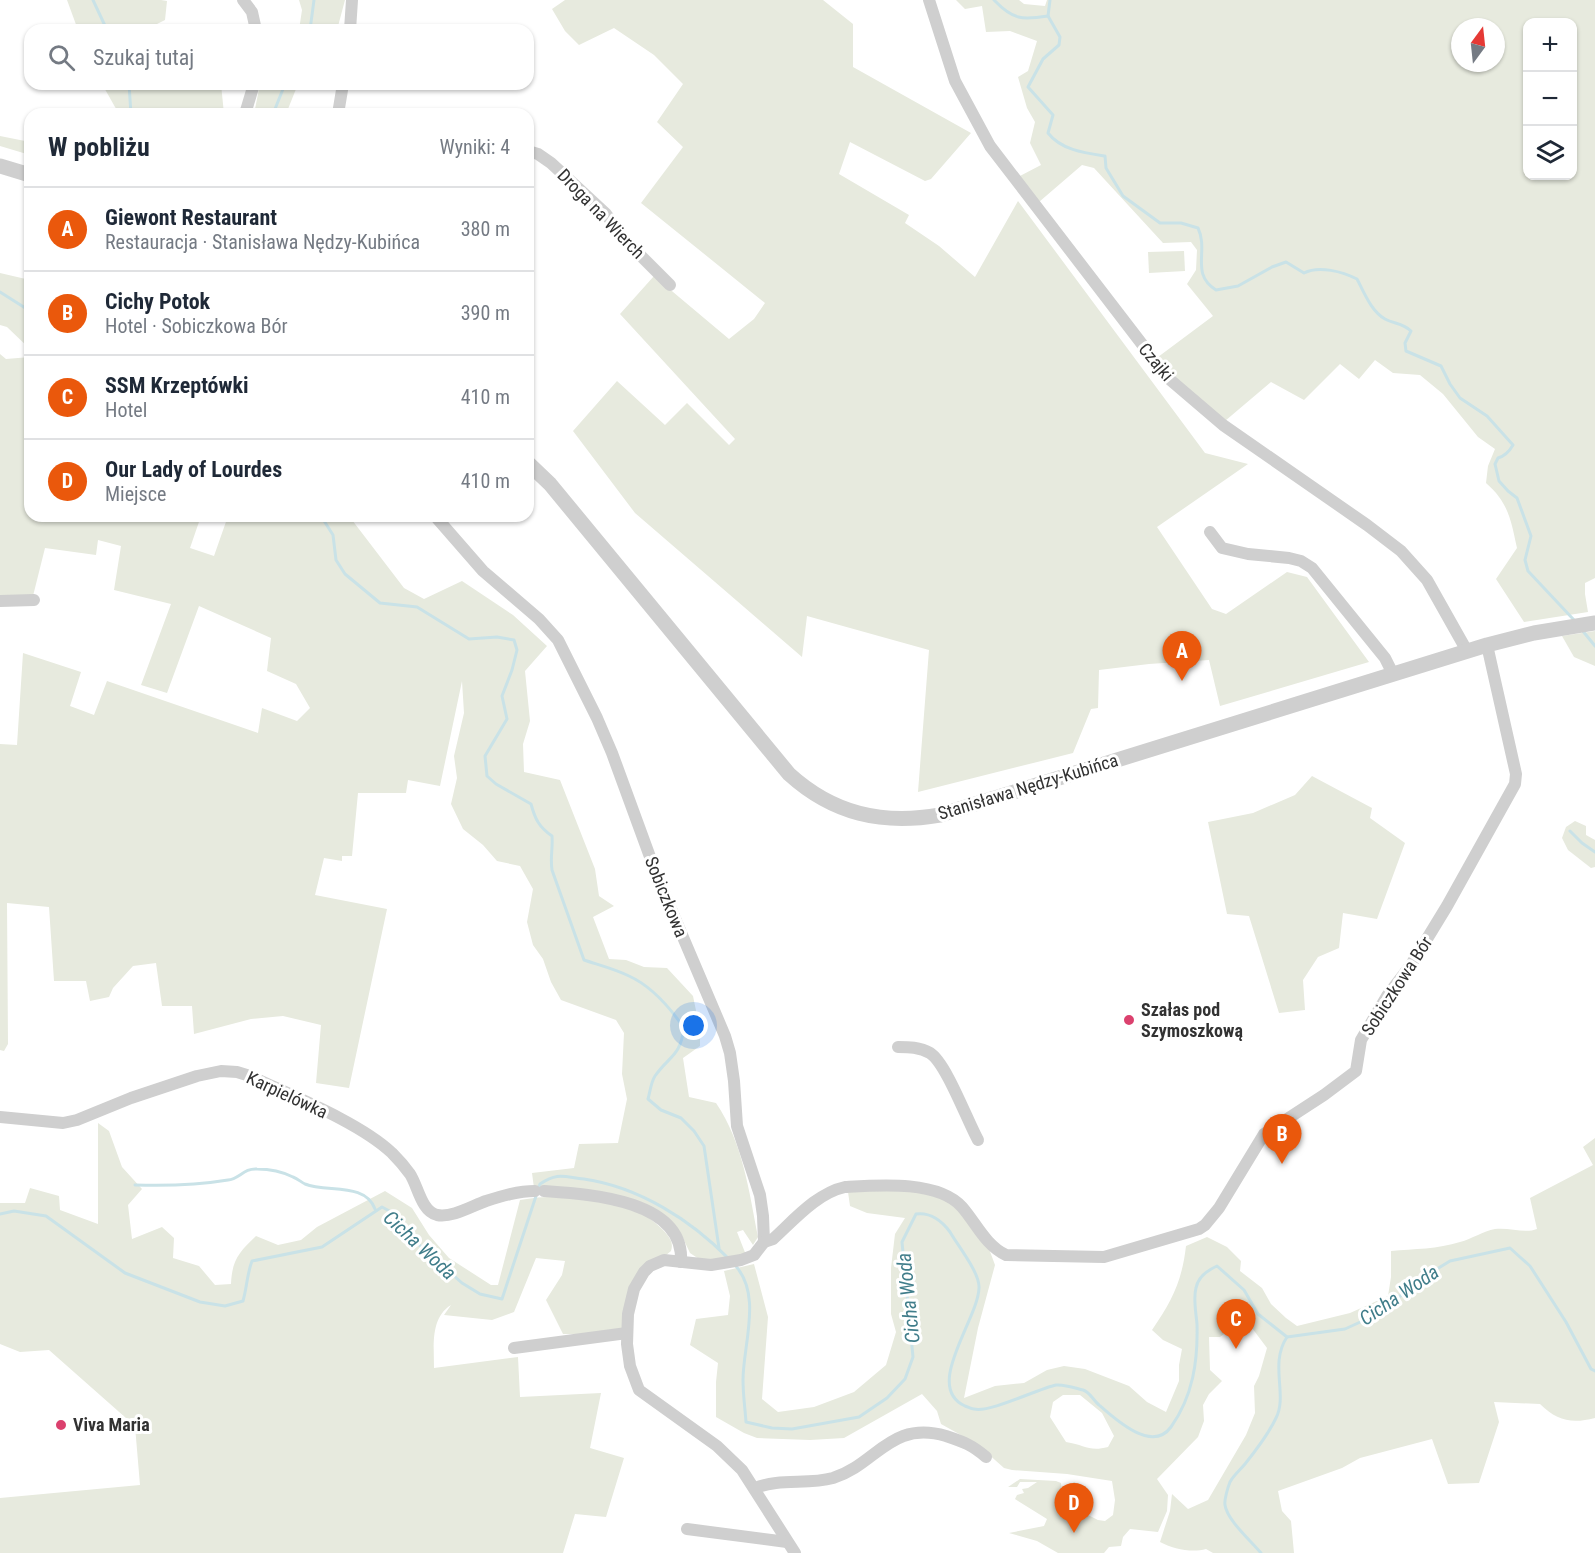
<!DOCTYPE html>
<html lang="pl">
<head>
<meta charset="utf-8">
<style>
	body { margin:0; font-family:"Roboto Condensed",sans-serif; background:#f2f2f3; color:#1f2937 }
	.controls { position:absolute; right:18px; top:18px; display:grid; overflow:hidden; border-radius:12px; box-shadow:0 2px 4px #0004 }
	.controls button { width:54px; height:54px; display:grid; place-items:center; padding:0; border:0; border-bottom:2px solid #e0e1e3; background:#fff; color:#1f2937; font:30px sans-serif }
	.compass { position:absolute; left:1451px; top:18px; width:54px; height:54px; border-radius:50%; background:#fff; box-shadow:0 2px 4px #0004; rotate:15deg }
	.you { position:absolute; left:694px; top:1026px; width:21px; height:21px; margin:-15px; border:4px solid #fff; border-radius:50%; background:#1a73e8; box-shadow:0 0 0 9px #1a73e833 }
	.badge { display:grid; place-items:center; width:39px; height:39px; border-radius:50%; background:#ea580c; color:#fff; font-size:20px; font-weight:700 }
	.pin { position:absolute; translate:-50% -50px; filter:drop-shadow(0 2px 3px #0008) }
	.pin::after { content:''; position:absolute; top:32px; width:21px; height:18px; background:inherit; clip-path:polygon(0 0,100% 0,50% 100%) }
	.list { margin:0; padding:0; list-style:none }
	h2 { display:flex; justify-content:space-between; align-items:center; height:78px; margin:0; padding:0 24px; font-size:26px }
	h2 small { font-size:20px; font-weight:400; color:#747a83 }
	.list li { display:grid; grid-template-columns:39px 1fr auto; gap:18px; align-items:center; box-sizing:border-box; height:84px; padding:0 24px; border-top:2px solid #e0e1e3 }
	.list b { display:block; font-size:22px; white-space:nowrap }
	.list p { margin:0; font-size:20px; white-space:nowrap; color:#747a83 }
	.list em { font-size:20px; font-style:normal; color:#747a83 }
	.icon { flex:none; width:33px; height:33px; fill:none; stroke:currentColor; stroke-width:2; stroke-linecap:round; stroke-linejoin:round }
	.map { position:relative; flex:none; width:1595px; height:1553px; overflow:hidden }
	.search { position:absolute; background:#fff; box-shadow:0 2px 4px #0004; left:24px; top:24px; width:510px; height:66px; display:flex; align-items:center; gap:15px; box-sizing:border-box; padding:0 21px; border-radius:18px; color:#747a83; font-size:22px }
	.panel { position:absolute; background:#fff; box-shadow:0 2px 4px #0004; left:24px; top:108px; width:510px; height:414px; border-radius:18px }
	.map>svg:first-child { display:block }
</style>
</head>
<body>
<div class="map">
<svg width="1595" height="1553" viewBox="0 0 1595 1553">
	<rect width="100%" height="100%" fill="#fff"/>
	<g fill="#e7eade" fill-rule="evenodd">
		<path d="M67,0h94l6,1 -2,19 -10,5v5h-77z"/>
		<path d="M299,0h46l-8,30h-38l3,-20z"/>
		<path d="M565,0h258l30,24v43l118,66 -40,46 -6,2 -75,-39 -11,32 70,41 -4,8 34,23 36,31 43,-76 187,252 43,11 -91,63 55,82 14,5 61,-42 20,5 62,85 -149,44 -11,-46 -60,4 -50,6 -1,38 -7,1 -18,44 -155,39 11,-142 -122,-34 -5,41 -167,-144 -62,-82 44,-50 48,44 22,-22 42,42 6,-6 -115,-125 34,-38 75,63 25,-20 11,-16 -124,-100 42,-56 -26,-25 26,-38 -29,-29 -40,-27 -35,17 -14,-14 -13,-22z"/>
		<path d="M956,0h63l5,4 21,2 2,-6h548v578l-10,5v11l3,18 -64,10 -28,-43 21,-31c-6,-27 -8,-45 -31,-65l2,-17 7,-17 -17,-12 -35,-43 -23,-19 -27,-2 -18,-13 -16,19 -19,-15 -36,36 -33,-18 -46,39 -39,-32 -28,-32 55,-41 -26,-32 9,-14 1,-20 -6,-8 -28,1 -69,-75 -12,-3 -43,37 -21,-25 23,-12 -11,-22 5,-21 -8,-14 -9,-31 10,-6 9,-30 -27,-10 -24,1 -4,-26 -17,3zM1528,22h44v154h-44zM1460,27h36v36h-36z"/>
		<path d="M102,84h119l3,30h-105z"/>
		<path d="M260,84h38l-12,30h-32z"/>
		<path d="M0,136l30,6v13l-30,-9z"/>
		<path d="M1184,251l1,20 -36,2 -1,-21z"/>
		<path d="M0,273l30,7v69l-23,-22 -7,-2z"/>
		<path d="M0,354l6,5 24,-2v159h171l-11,32 24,8 14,-40h121l55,72 20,11 38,-18 51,34 34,31 -22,25 5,50 -7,23 1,28 36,8 35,89 4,27 15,10 -21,11 16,42 17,1 18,7 23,1 26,28 7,34v16l-17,12 6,39 27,6c27,40 33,88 42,134l-5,8 -10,-15 -6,2 9,23 -30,6 -17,-2 -9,-6 -8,-17 -19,-20 -129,-28 -2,-15 42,-5 5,-24 39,-1 9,-44 -5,-25 2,-41 -8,-13 -55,-20 -10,-18 -8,-23 -10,-14 -6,-23 6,-33 -13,-23 -23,-5 -14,-16 -20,-16 -12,-25 6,-26 -3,-22 10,-43 -2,-32 -22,105 -32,-6 -2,13h-48l-6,63h-10v5l-18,-3 -9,37 72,14 -38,179 -33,-5 5,-58 -38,-9 -32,3 -57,15 -2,-28h-30l-6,-43 -23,3 -20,22 -4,9 -19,4 -4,-20h-32l-5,-74 -42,-4 1,141 -4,7 -4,-1v-306l17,1 6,-92 58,19 -11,34 24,9 13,-34 151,52 4,-25 35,13 13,-13 -14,-24 -29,-13 4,-33 -72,-32 -32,87 -26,-8 30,-81 -57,-14 7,-44 -23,-6 -2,15 -51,-7 -12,48 -33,2z"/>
		<path d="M1595,631v35l-21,-9 -12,-21z"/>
		<path d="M1312,776l60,32 -2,10 35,25 -28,76 -34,-6 -4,35 -21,9 -15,23 2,30 -26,3 -30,-97 -22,-2 -19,-92 45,-9 42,-18z"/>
		<path d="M1575,821l11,5v9l9,5v27l-4,1 -23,-18 -6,-12 4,-11z"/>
		<path d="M98,1123l11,8 13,36 20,22 -14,16 4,34 30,-12 12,11 -1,20 26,8 16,19 16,-1c1,-24 8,-32 25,-48l22,9 23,-5 16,-13 68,-36 27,17 17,27 20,23 42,27h7l22,-85c34,-7 86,-3 118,11 9,4 19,13 26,20 5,6 10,11 7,20l-41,34 -8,30v13l-24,6h-35l-17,-34 16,-25 3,-14 -29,-3 -22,54 -22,8 -48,-5 7,-10c-21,13 -17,41 -17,63l84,-11 2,40 81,-4 -11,55 34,10 -18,59 -31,-3 -12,39h-563v-55l140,-13 -5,-59 -86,-76 -29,2 -20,-8v-141h25l5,-15 29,8 1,14 38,14z"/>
		<path d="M1595,1138v280c-23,6 -38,3 -55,-14l-46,-2 5,20 -20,61 -31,1 -16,-45 -72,19 -18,10 -64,23 4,20 9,10 3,32h-81l-7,-4c-14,4 -33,0 -46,-7l10,-31 2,-17 16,15 20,-9 38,-65 9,-22 -1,-27 5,-10 8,-28 -15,-20 -11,-7 -21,16h-11l1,33 12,11 -13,13 -6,11 1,16 -6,16 -41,42 11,16 -1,16 -9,21 -28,-3 -7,8 -2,9 -12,1 -5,6h-46l-21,-12 -28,-8 35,-7 3,-7 -32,-20 2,-4 7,-2 -2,-4 6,-1 9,-6h-17l-3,5h-9l12,-8 36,2 5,2 1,8 6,16 5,2 2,-5 -5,-18 4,-4 9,5 1,7 6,8 -2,13 10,5 7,1 8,-6 2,-15 -3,-19 -45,-7 -55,-4 -8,-2 -27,-24 -36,-20 -4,-13 -15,-17 -78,44 -34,2 -53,-2 -13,-5 -28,-16v-35l2,-19 -28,-18 6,-26 32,-4 2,-19 -6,-25 30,-7 14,53 -6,82 16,13 36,-5 40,-15 32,-27 10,-33 -5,-18v-46l4,-34 10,-16 -38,-5 -17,-7 -2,-14 25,-2 68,3 19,12 28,41 7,19 -17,63 -14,70 31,-12 29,-3 23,-13 17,-4 21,3 44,17 18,16 19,10 13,-31v-16l3,-16 -19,-9 -11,-10c20,-29 30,-49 34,-84l21,-9 20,10 14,14 -1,10 22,17 9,16 15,14 11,8 53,-13 38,-17 3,-19v-26c23,-2 47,-2 69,-9 12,-3 23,-11 35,-13 14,-2 30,5 42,0l-7,-31 63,-33 -10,-18zM1063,1395h17l22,18 12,23 -6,11c-19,5 -23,-2 -42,-5l-16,-25 3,-15z"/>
	</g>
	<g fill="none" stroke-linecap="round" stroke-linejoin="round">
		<g stroke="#c9e2e7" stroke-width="3">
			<path d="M93,0l14,30"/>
			<path d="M994,0c19,20 28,20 54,16l12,21 -1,8 -16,14 -15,28 25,28 -5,18c13,17 37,20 57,23l1,12 17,28 37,27h21l17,5c11,23 -8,46 18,62l22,-4 34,-19 14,-5 18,11c15,-8 39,-1 53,6 7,13 14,32 28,40 9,5 18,4 26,12l-6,12 1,8 35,15 9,18 10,14 27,18 26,29c-4,7 -8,11 -15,13l-3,6 4,17 9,10 9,7 14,38 -6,24 3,11 46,49"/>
			<path d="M1048,16l2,-16"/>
			<path d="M310,30l4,-30"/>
			<path d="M129,84l2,30"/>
			<path d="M273,114l12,-30"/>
			<path d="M0,292l30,19"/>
			<path d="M321,516l12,19 3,25 9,14 35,29 37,4 52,32 28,-2 17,3 3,10 -5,20 -10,26 5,23 -22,37 2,20 9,8 35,20c4,15 8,23 21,32 1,13 -2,21 0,34l32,90c15,5 31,9 45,16 22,10 42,33 55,52 -4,29 -14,27 -29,48 -4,6 -5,16 -7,23l13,11 20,8 13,13 10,15 15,102"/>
			<path d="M1582,630l13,16"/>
			<path d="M1570,831l12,12 13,9"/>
			<path d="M135,1185c31,1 63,0 93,-5 11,-1 16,-12 29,-11 12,0 26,3 36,8 5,2 8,5 12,7 22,9 60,-2 70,25"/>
			<path d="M538,1189l2,-5c18,-12 24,-7 44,-5 55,8 107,41 145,80"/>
			<path d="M0,1214l14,-3 32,5 79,57 75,29 25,4 18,-5c4,-14 4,-27 9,-40l70,-14 60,-40 11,6 16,23 53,47 18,11 22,5 34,-103"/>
			<path d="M734,1264c29,30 9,80 9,116 0,14 2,28 3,42l26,6 20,1 67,-12 28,-19 18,-19 8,-22 -11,-115 14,-28c14,-2 26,7 34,18 8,14 30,41 29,56 -1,32 -56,99 -14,118 3,1 6,3 9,3 16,4 63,-20 82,-24 8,-1 19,3 27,5 7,2 10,10 16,15 17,15 53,48 72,22 22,-31 27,-66 26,-103 -1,-11 -4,-26 -1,-36 2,-11 12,-18 21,-22l27,24 14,24 29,23 58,-8 35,-16 39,-33 31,-19 60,-13 20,18 36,56 25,47 4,2"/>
			<path d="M1261,1553c-10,-12 -34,-33 -36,-48 -1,-5 3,-18 5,-23 3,-6 10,-12 15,-18 12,-15 23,-29 31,-46 12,-23 -7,-54 11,-81"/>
		</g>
		<g stroke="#cfcfcf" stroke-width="12">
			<path d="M243,0l9,12 4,18"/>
			<path d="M929,0l26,81 35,65 178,232 55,47 144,100 34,26 26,29 40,71"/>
			<path d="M350,30l2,-30"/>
			<path d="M245,114l9,-30"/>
			<path d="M338,114l5,-30"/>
			<path d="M528,151l10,3 13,9 55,51 18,25 46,46"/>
			<path d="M435,516l48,55 56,48 19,21 39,78 15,35 45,123 68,160 5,17 4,28 3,45 23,69 3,21 1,26 -10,13 -13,5 -30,5 -47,-5 -14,6 -6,6 -10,17 -6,25 -1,30 3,22 9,24 78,56 25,24 53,83"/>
			<path d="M1210,532l12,16 26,6 41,4 12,3 11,7 73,90 8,16"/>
			<path d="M0,601l34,-1"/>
			<path d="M898,1047c10,0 22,0 32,6 16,10 37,67 48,87"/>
			<path d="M0,1117l63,6 14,-3 54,-22 66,-22 24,-5 16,1 13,4c42,20 109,46 142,77 6,6 13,14 18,21 8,12 11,37 27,41 15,3 35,-9 49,-14 16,-5 32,-10 49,-10"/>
			<path d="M544,1191c43,3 141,8 137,71"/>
			<path d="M764,1242l9,-3c21,-19 44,-46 72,-52 33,-2 93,-7 117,20 14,16 24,39 44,48l98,2 95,-28 6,-4 14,-17 45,-74 60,-39 32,-24 5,-31 26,-44 24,-31 36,-59 68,-122 1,-10 -29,-129"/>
			<path d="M514,1348l113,-15"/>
			<path d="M755,1488c25,-10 52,-3 78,-10 44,-14 57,-58 113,-42 18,6 26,9 40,21"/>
			<path d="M687,1529l100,13"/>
		</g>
		<g stroke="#cfcfcf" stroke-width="15">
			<path d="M0,166l30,9"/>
			<path d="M528,463l22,21 239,290c44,40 93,51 151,41l547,-170 47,-12 61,-10"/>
		</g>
	</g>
	<g fill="#db416e" stroke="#fff" stroke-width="2">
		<circle cx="1129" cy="1020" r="6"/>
		<circle cx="61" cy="1425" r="6"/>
	</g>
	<g text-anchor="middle" stroke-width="6" stroke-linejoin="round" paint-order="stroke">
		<g font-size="18" fill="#323232" stroke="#fff">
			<text transform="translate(601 214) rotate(46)" y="6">Droga na Wierch</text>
			<text transform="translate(1156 362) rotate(50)" y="6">Czajki</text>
			<text transform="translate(1028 787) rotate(-17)" y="6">Stanisława Nędzy-Kubińca</text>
			<text transform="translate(666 897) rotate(68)" y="6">Sobiczkowa</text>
			<text transform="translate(1397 986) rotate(-57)" y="6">Sobiczkowa Bór</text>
			<text transform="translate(287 1095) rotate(25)" y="6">Karpielówka</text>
		</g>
		<g font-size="18" font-weight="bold" fill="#323232" stroke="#fff" text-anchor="start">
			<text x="1141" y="1016">Szałas pod<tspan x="1141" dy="21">Szymoszkową</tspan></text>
			<text x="73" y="1431">Viva Maria</text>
		</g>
		<g font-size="20" font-style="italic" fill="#407d8a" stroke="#fff">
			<text transform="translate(420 1245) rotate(43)" y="7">Cicha Woda</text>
			<text transform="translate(1399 1295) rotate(-34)" y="7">Cicha Woda</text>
			<text transform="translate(908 1298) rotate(-96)" y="7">Cicha Woda</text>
		</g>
	</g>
</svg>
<div class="controls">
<button>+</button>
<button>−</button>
<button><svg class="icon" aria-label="layers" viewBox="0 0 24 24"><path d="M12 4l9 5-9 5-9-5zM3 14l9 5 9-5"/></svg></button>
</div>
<svg class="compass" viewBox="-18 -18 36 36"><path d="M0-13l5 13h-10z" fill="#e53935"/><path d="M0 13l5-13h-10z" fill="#747a83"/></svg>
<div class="you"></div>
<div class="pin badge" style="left:1182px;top:681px">A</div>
<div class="pin badge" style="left:1282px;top:1164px">B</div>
<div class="pin badge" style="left:1236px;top:1349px">C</div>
<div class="pin badge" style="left:1074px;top:1533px">D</div>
<div class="search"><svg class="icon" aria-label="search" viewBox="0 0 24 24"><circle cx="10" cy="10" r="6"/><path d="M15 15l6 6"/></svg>Szukaj tutaj</div>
<section class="panel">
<h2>W pobliżu<small>Wyniki: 4</small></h2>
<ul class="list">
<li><span class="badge">A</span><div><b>Giewont Restaurant</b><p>Restauracja · Stanisława Nędzy-Kubińca</p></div><em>380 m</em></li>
<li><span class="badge">B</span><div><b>Cichy Potok</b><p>Hotel · Sobiczkowa Bór</p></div><em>390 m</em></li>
<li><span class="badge">C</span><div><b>SSM Krzeptówki</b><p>Hotel</p></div><em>410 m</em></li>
<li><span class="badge">D</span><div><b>Our Lady of Lourdes</b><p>Miejsce</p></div><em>410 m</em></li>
</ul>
</section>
</div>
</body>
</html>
